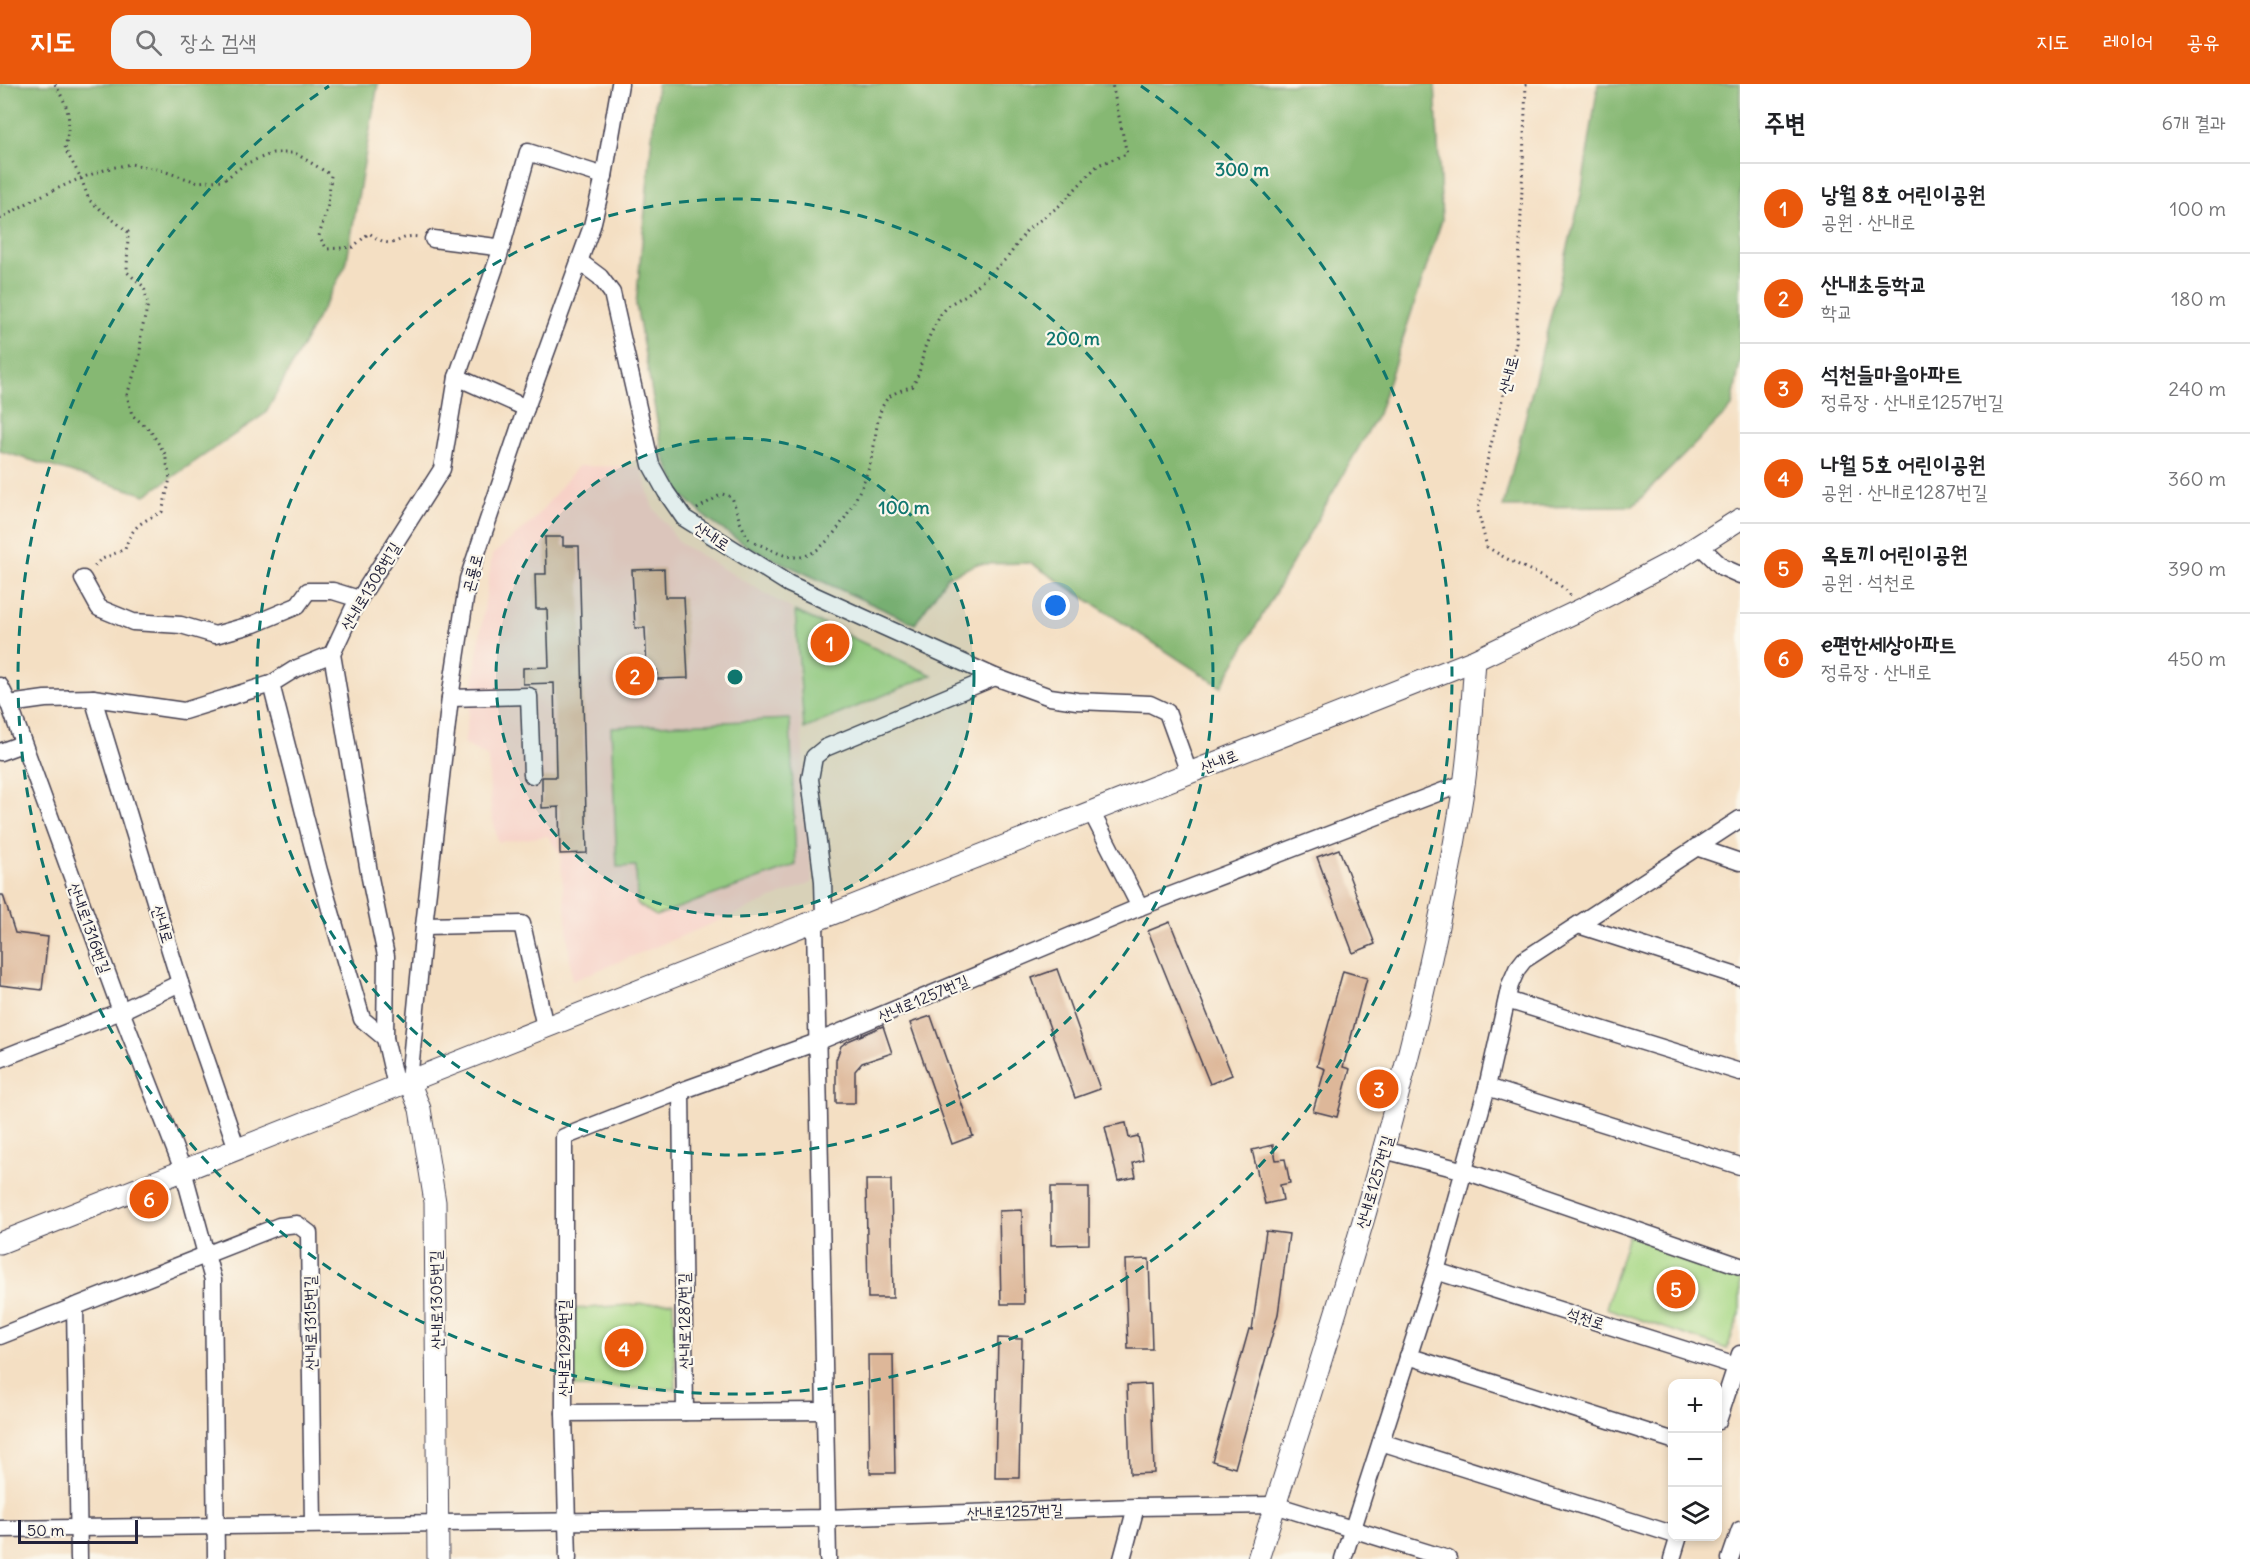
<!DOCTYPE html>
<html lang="ko">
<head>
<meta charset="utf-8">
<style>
	body { margin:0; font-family:Delius,"Poor Story",sans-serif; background:#f2f2f2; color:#202124 }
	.controls { position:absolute; right:18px; bottom:18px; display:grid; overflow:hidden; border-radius:12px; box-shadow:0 3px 9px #0003 }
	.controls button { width:54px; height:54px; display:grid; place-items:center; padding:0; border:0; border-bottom:2px solid #e0e0e0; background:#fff; color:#202124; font:30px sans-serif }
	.scale { position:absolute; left:18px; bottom:15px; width:120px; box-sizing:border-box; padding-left:6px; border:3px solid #22223b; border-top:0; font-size:16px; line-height:21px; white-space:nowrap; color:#22223b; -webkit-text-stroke:4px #fbf7ec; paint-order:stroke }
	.you { position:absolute; left:1056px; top:522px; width:21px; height:21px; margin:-15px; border:4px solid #fff; border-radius:50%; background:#1a73e8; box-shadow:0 0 0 9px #1a73e833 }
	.badge { display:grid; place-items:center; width:39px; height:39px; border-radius:50%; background:#ea580c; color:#fff; font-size:20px; font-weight:700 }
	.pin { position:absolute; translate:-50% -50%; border:3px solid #fff; box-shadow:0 2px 6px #0006 }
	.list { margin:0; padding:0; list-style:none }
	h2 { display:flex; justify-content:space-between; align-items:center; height:78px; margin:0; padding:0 24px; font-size:26px }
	h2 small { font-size:20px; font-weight:400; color:#757577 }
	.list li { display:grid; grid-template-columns:39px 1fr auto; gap:18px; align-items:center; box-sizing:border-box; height:90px; padding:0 24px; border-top:2px solid #e0e0e0 }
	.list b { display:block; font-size:22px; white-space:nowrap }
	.list p { margin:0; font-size:20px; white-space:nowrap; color:#757577 }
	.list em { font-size:20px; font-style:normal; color:#757577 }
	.icon { flex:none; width:33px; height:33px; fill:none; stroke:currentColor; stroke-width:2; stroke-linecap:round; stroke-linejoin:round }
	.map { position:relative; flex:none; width:1740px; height:1475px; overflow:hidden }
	header { display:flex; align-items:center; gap:36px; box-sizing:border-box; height:84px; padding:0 30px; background:#ea580c; color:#fff }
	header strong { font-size:28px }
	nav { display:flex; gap:33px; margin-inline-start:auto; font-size:21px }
	.search { width:420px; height:54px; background:#f2f2f2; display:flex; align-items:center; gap:15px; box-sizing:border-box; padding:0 21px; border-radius:18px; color:#757577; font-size:22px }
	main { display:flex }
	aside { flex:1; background:#fff }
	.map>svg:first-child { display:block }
</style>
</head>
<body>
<header>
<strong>지도</strong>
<div class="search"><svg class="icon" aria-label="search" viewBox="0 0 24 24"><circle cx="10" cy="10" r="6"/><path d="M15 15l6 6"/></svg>장소 검색</div>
<nav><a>지도</a><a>레이어</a><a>공유</a></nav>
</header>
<main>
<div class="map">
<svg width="1740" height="1475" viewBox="0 0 1740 1475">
	<rect width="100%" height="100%" fill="#fbf7ec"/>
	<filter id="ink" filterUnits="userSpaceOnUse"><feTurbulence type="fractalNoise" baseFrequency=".0167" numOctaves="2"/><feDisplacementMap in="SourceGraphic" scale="12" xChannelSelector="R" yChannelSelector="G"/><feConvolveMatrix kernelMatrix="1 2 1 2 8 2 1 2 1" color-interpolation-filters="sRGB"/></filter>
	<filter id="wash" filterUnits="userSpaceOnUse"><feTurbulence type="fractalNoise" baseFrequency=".008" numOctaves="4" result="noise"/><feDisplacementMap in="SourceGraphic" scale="24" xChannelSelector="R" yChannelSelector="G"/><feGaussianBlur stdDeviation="1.35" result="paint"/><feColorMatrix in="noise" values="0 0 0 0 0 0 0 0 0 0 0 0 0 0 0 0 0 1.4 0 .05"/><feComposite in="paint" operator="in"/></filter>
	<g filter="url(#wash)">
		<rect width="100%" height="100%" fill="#f4dfc3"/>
		<path fill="#f7d1c7" d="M578,382l63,1 11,39 29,38 111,65 21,273 -241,99 -12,-127 -12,-18 -50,6 -7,-31 -3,-54 -24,-13 28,-189 41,-34z"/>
		<g fill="#a8d886" stroke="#657d60" stroke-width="1.5">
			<path d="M795,527l137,64 -128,54z"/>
			<path d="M790,635l6,146 -140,51 -19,-12 -1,-38 -19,1 -6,-140z"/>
			<path d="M1628,1151l112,35v44l-13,35 -121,-41z"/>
			<path d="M673,1218l3,87 -101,-2 -2,-78z"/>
		</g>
		<g fill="#86b873" stroke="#546d57" stroke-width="1.5">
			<path d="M0,0h378l-32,181 -80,148 -120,82 -146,-44z"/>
			<path d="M657,0h778l7,136 -64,194 -157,273 -190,-124 -54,1 -30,13 -32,47 -165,-76 -40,-27 -30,-28 -17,-39 -27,-149z"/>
			<path d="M1598,0h142v277l-8,46 -99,99 -130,1 78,-312z"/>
		</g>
		<g id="blocks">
			<g fill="#ddb799">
				<path d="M545,453h18v9h16l8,307 -27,1 -1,-47 -17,1v-31h14l-2,-94 -31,1v-16l26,-1 -2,-58h-11l-1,-35h11z"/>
				<path d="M664,485l1,28h19l4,81 -31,1v-9l-10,1 -2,-43h-10l-3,-58z"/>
				<path d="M1339,765l36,95 -22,9 -36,-96z"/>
				<path d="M0,811h3l12,38 33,4 -6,53 -42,-5z"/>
				<path d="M1170,838l62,153 -22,9 -62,-153z"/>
				<path d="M1057,885l43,120 -25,9 -43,-120z"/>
				<path d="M1343,887l24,7 -24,89 7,2 -13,48 -24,-6 12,-42 -8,-3z"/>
				<path d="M931,932l42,120 -21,8 -42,-121z"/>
				<path d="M883,942l9,27 -30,10 -7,8v32h-19v-43l5,-14 7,-5z"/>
				<path d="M1126,1039l3,15 9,-2 5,24 -10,3 3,14 -18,4 -13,-54z"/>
				<path d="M1273,1061l3,15 9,-1 5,24 -10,2 3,15 -18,4 -13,-54z"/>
				<path d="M866,1096h25l2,118h-25z"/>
				<path d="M1051,1103h38v57l-38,1z"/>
				<path d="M1022,1126l2,94h-23l-2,-93z"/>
				<path d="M1266,1147l23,3 -11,80 -43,154 -23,-7 37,-132 3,1z"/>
				<path d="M1149,1175l3,90h-24l-3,-89z"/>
				<path d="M998,1254l24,1 -3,139h-24z"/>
				<path d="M868,1271h25l2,118h-25z"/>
				<path d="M1151,1300l3,89 -24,1 -3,-89z"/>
			</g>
		</g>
	</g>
	<g filter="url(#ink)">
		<use href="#blocks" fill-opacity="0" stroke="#423e4f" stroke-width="1.5"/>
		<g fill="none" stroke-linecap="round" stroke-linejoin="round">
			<defs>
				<g id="minor">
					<path d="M433,155l63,8 6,-2"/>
					<path d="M580,178l20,15 12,16 39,172 15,27 18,26 105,66 206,93 55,20 27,4 73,3 17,8 22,61"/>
					<path d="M457,293l69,31"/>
					<path d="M1699,461l23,22 18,8"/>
					<path d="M83,495l16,29 34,14 48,3 34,10 39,-11 43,-18 11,-15h25l26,8"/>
					<path d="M271,600l48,187 43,148 23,19"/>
					<path d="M0,602l9,18 112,307 62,159 30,110 3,279"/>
					<path d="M93,614l87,285 57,166"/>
					<path d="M450,614l79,-2 3,79"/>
					<path d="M9,620l36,-5 48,-1 91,13 87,-27 24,-15 37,-15"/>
					<path d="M0,668l22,-8"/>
					<path d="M1091,727l49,96"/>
					<path d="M1696,763l44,15"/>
					<path d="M1578,841l162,52"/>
					<path d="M424,842l98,-2 23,103"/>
					<path d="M1507,916l233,72"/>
					<path d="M0,975l121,-48 59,-28"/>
					<path d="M409,997l15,-155 26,-228 18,-119 58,-171 66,-182 12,-50 16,-92"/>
					<path d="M396,1002l-11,-48 1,-82 -16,-78 -38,-224 21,-45 89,-140 15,-92 42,-121 29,-104 76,24"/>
					<path d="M1487,1003l253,79"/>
					<path d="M681,1007l4,321"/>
					<path d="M1384,1066l81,21 275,95"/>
					<path d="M1436,1187l300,95"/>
					<path d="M75,1222l4,253"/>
					<path d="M0,1252l279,-110 18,-2 12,9 4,291"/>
					<path d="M1408,1272l264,84"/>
					<path d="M564,1329l260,-2"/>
					<path d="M1718,1337l22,-67"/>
					<path d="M1381,1358l291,92"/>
					<path d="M0,1445l827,-11 309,-11 139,-2 173,54"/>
					<path d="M568,1475l-4,-146v-276l117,-46 136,-49 323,-135 324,-124"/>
					<path d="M828,1475l-13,-636 9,-6 -1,-36 -13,-102 4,-22 11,-9 170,-71"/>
					<path d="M1122,1475l14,-52"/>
					<path d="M1343,1475l93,-288 51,-184 23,-102 7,-16 7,-9 216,-141"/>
					<path d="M1672,1475l7,-23"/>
					<path d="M1730,1475l10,-29"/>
				</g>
				<g id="major">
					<path d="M409,997l11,28 15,93 3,357"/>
					<path d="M0,1159l1475,-583 107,-51 97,-51 61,-39"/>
					<path d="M1258,1475c81,-254 165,-510 206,-774 6,-41 8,-84 11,-125"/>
				</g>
			</defs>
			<use href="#minor" stroke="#423e4f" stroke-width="19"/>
			<use href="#major" stroke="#423e4f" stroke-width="23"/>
			<g stroke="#423e4f" stroke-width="3" stroke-dasharray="1.5 4.5" stroke-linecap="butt">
				<path d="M55,0c16,28 16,34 10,65l16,29 8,22 39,32 -1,40 17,15 4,17 -7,30 -1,23 -13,38 5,20 18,15 15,24 5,25 -8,33c-21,10 -30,14 -37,37l-25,11 -8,9"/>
				<path d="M1526,0l-10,259 -28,114 -10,54 9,36c10,6 20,12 30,17 19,10 41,15 54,32"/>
				<path d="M0,135l36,-21 45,-20 29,-10 21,-4 26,5 40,13 27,-2 21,-16 28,-11h22l36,22 -3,30 -9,31 8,13 26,-2 16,-14c30,22 25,0 50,4"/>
				<path d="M697,425l25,-15 10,3 8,25 9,18"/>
				<path d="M755,459c15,5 27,15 44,14 33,-2 67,-72 73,-101 4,-15 4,-46 16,-58 6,-6 17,-9 25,-12l6,-13 5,-23 6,-15 11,-21 9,-10 16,-9 12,-10 30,-28 19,-27 32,-24 39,-41 29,-11 -15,-70"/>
			</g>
			<use href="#minor" stroke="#fff" stroke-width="16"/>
			<use href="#major" stroke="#fff" stroke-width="21"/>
		</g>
	</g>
	<circle cx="735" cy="593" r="239" fill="#0f766e" fill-opacity=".12"/>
	<g fill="none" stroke="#0f766e" stroke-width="3" stroke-dasharray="10 8">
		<circle cx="735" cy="593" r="239"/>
		<circle cx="735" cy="593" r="478"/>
		<path d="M1141 2A717 717 0 1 1 329 2"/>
	</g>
	<g text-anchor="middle" stroke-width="4.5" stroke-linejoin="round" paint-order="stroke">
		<g font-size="16" fill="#22223b" stroke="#fbf7ec">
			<text transform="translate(1508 291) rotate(-76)" y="6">산내로</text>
			<text transform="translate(712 452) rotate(33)" y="6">산내로</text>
			<text transform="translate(472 489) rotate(-75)" y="6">곤룡로</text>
			<text transform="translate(370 502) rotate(-59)" y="6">산내로1308번길</text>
			<text transform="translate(1219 677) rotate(-22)" y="6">산내로</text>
			<text transform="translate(163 840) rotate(73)" y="6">산내로</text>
			<text transform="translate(90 844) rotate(70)" y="6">산내로1316번길</text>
			<text transform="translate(923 914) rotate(-23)" y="6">산내로1257번길</text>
			<text transform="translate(1374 1098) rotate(-74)" y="6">산내로1257번길</text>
			<text transform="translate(436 1216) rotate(-91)" y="6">산내로1305번길</text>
			<text transform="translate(1586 1234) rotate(18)" y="6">석천로</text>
			<text transform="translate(684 1237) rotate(-91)" y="6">산내로1287번길</text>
			<text transform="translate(310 1239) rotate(-91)" y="6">산내로1315번길</text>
			<text transform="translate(564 1264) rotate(-90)" y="6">산내로1299번길</text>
			<text transform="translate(1015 1427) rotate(-2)" y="6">산내로1257번길</text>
		</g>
	</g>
	<circle cx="735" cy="593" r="9" fill="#0f766e" stroke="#fbf7ec" stroke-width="3"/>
	<g font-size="18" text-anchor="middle" font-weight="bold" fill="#0f766e" stroke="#fbf7ec" stroke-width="4.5" stroke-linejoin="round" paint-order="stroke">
		<text x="1242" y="92">300 m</text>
		<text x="1073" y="261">200 m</text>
		<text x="904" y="430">100 m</text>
	</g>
</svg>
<div class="controls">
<button>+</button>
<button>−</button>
<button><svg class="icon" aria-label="layers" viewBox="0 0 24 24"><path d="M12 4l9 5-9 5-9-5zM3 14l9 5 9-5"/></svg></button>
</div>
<div class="scale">50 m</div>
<div class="you"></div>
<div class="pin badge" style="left:830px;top:559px">1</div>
<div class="pin badge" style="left:635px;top:592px">2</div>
<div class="pin badge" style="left:1379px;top:1005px">3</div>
<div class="pin badge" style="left:624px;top:1264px">4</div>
<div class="pin badge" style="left:1676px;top:1205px">5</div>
<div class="pin badge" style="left:149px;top:1115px">6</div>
</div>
<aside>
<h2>주변<small>6개 결과</small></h2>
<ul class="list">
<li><span class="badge">1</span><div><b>낭월 8호 어린이공원</b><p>공원 · 산내로</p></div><em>100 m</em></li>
<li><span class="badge">2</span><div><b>산내초등학교</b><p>학교</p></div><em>180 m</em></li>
<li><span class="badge">3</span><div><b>석천들마을아파트</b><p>정류장 · 산내로1257번길</p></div><em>240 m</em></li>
<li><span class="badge">4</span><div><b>나월 5호 어린이공원</b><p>공원 · 산내로1287번길</p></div><em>360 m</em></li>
<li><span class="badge">5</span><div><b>옥토끼 어린이공원</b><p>공원 · 석천로</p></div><em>390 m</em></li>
<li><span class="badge">6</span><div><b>e편한세상아파트</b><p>정류장 · 산내로</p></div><em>450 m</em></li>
</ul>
</aside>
</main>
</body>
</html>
